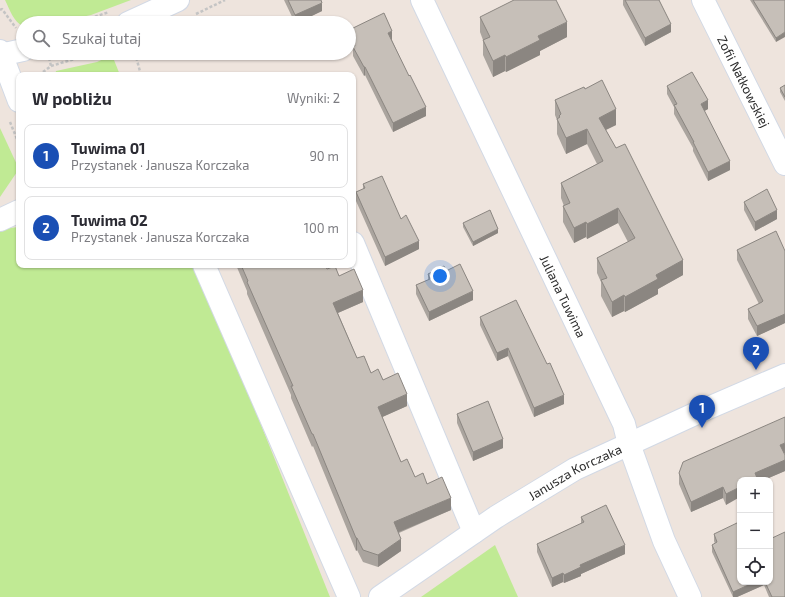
<!DOCTYPE html>
<html lang="pl">
<head>
<meta charset="utf-8">
<style>
	body { margin:0; font-family:"Exo 2",sans-serif; background:#f7f7f7; color:#2b2b33 }
	.controls { position:absolute; right:12px; bottom:12px; display:grid; overflow:hidden; border-radius:8px; box-shadow:0 1px 3px #0004 }
	.controls button { width:36px; height:36px; display:grid; place-items:center; padding:0; border:0; border-bottom:1px solid #e1e1e2; background:#fff; color:#2b2b33; font:20px sans-serif }
	.you { position:absolute; left:440px; top:276px; width:14px; height:14px; margin:-10px; border:3px solid #fff; border-radius:50%; background:#1a73e8; box-shadow:0 0 0 6px #1a73e833 }
	.badge { display:grid; place-items:center; width:26px; height:26px; border-radius:50%; background:#db2777; color:#fff; font-size:13px; font-weight:700 }
	.pin { position:absolute; translate:-50% -33px; filter:drop-shadow(0 1px 2px #0008) }
	.pin::after { content:''; position:absolute; top:21px; width:14px; height:12px; background:inherit; clip-path:polygon(0 0,100% 0,50% 100%) }
	.list { margin:0; padding:0; list-style:none }
	h2 { display:flex; justify-content:space-between; align-items:center; height:52px; margin:0; padding:0 16px; font-size:17px }
	h2 small { font-size:13px; font-weight:400; color:#7c7c81 }
	.list li { display:grid; grid-template-columns:26px 1fr auto; gap:12px; align-items:center; box-sizing:border-box; height:64px; margin:0 8px 8px; padding:0 8px; border:1px solid #e1e1e2; border-radius:8px }
	.list b { display:block; font-size:15px; white-space:nowrap }
	.list p { margin:0; font-size:13px; white-space:nowrap; color:#7c7c81 }
	.list em { font-size:13px; font-style:normal; color:#7c7c81 }
	.icon { flex:none; width:22px; height:22px; fill:none; stroke:currentColor; stroke-width:2; stroke-linecap:round; stroke-linejoin:round }
	.map { position:relative; flex:none; width:785px; height:597px; overflow:hidden }
	.search { position:absolute; background:#fff; box-shadow:0 1px 3px #0004; left:16px; top:16px; width:340px; height:44px; display:flex; align-items:center; gap:10px; box-sizing:border-box; padding:0 14px; border-radius:22px; color:#7c7c81; font-size:15px }
	.panel { position:absolute; background:#fff; box-shadow:0 1px 3px #0004; left:16px; top:72px; width:340px; height:196px; border-radius:8px }
	.map>svg:first-child { display:block }
</style>
</head>
<body>
<div class="map">
<svg width="785" height="597" viewBox="0 0 785 597">
	<rect width="100%" height="100%" fill="#eee4dd"/>
	<g fill="#c0ea94">
		<path d="M5,0h126l-40,15 -37,8h-31v3c-9,-3 -14,-18 -18,-26z"/>
		<path d="M112,55l8,20h-65l1,-4 41,-9z"/>
		<path d="M0,128l19,41 -19,28z"/>
		<path d="M19,227v38h178l133,332h-330v-368z"/>
		<path d="M495,545l23,52h-97z"/>
	</g>
	<g fill="none" stroke-linecap="round" stroke-linejoin="round">
		<defs>
			<g id="minor">
				<path id="s1" d="M422,0l202,424 5,20 35,97 26,56"/>
				<path id="s2" d="M703,0l82,164"/>
				<path d="M128,23l50,-23"/>
				<path d="M0,51l19,50"/>
				<path d="M0,55l23,-5"/>
				<path d="M0,220l19,-9"/>
				<path d="M353,243l121,289"/>
				<path d="M204,265l145,332"/>
				<path id="s3" d="M380,597l116,-80 79,-48 124,-57 86,-37"/>
			</g>
		</defs>
		<use href="#minor" stroke="#d2d9e5" stroke-width="24"/>
		<g stroke="#c4c4c4" stroke-width="2.5" stroke-dasharray="3 2" stroke-linecap="butt">
			<path d="M0,10l2,-1 14,19"/>
			<path d="M196,14l29,-14"/>
			<path d="M76,23l33,-11"/>
			<path d="M48,53l3,13"/>
			<path d="M135,53l6,22"/>
			<path d="M39,75l12,-9 44,-13"/>
			<path d="M10,122l9,22"/>
		</g>
		<use href="#minor" stroke="#fff" stroke-width="22"/>
	</g>
	<g fill="#aaa49e">
		<path d="M284,0h37l1,11 -25,12h-2z"/>
		<path d="M623,0h36l12,32 -26,14 -22,-41z"/>
		<path d="M750,0h35l-9,42z"/>
		<path d="M480,17l87,20 -27,14v4l-34,17 -1,-1 -12,6 -10,-22v-15l-3,-8z"/>
		<path d="M349,30l43,10 34,76 -33,16 -28,-57 -1,1 -11,-20v-5l-4,-9z"/>
		<path d="M785,85v16l-5,-9v-4z"/>
		<path d="M667,86l41,23 -4,2 26,59 -22,11 -15,-30v-3l-19,-34v-7l-7,-13z"/>
		<path d="M585,89l31,36 -10,5 77,145 -25,14v5l-33,18 -1,-1 -12,6 -11,-21v-14l-4,-9v-15l31,-16 -10,-19 -31,16 -1,-2 -12,6 -11,-21v-16h1l-3,-8v-15l36,-19 -10,-20 -21,10 -9,-20v-14l-2,-5v-15z"/>
		<path d="M363,184l38,35 18,30 -34,17 -29,-65v-9l7,-3z"/>
		<path d="M744,202l33,17 -22,12 -11,-21z"/>
		<path d="M463,223l35,10 -25,13 -10,-19z"/>
		<path d="M737,250l48,1v72l-28,13 -9,-17v-10l11,-5 -22,-44z"/>
		<path d="M236,265h89l2,4 12,7 24,26 -25,11 19,45 14,15 12,7 24,26 -25,11 19,45 14,15 12,7 24,26 -52,23 2,18 -23,16 -15,-5 -6,-12 -1,1 -43,-105 -1,1 -21,-49v-3l-44,-101v-3z"/>
		<path d="M446,271l27,29 -44,21 -13,-27v-9l12,-5v-6z"/>
		<path d="M480,317l84,87 -30,13 -26,-61 -11,5 -17,-36z"/>
		<path d="M457,414l46,34 -30,13 -16,-38z"/>
		<path d="M784,453l1,18 -21,9h-24l-14,25 -3,-7 -32,14 -12,-28v-11l106,-20z"/>
		<path d="M581,517l44,37 -44,20v2l-17,7 -1,-1 -11,5 -15,-35v-8l44,-20z"/>
		<path d="M714,534l26,48h30l15,15h-16l-5,-12 -27,12h-4l-21,-45v-7l3,-1 -1,-3z"/>
	</g>
	<g fill="#8b8681">
		<path d="M322,3v8l-25,12h-2v-8z"/>
		<path d="M567,22v15l-27,14v4l-34,17v-15l32,-21z"/>
		<path d="M671,24v8l-26,14v-8z"/>
		<path d="M392,31v9l-4,2v-9z"/>
		<path d="M785,32v5l-9,5v-4z"/>
		<path d="M505,55v16l-12,6v-16z"/>
		<path d="M364,67h1v8l-1,1z"/>
		<path d="M708,100v9l-7,4v-9z"/>
		<path d="M426,107v9l-33,16v-9z"/>
		<path d="M616,109v16l-17,8v-15z"/>
		<path d="M587,129v15l-21,10v-16z"/>
		<path d="M730,161v9l-22,11v-9z"/>
		<path d="M618,208v15l-31,16v-15z"/>
		<path d="M777,210v9l-22,12v-9z"/>
		<path d="M586,222v15l-12,6v-15z"/>
		<path d="M498,229v4l-25,13v-4z"/>
		<path d="M419,241v8l-34,17v-9z"/>
		<path d="M683,260v15l-25,14v5l-33,18v-15l31,-22z"/>
		<path d="M363,290v12l-30,13v-12z"/>
		<path d="M473,291v9l-44,21v-9z"/>
		<path d="M624,295v16l-12,6v-15z"/>
		<path d="M785,314v9l-28,13v-10z"/>
		<path d="M508,348v8l-11,5v-8z"/>
		<path d="M407,394v12l-29,13v-12z"/>
		<path d="M564,395v9l-30,13v-9z"/>
		<path d="M503,439v9l-30,13v-9z"/>
		<path d="M785,443v10l-5,2v-10z"/>
		<path d="M785,460v11l-21,9h-11l2,-7z"/>
		<path d="M723,487v11l-32,14v-10z"/>
		<path d="M740,487v10l-14,8v-11z"/>
		<path d="M451,498v12l-57,24v-12z"/>
		<path d="M356,538h1v12l-1,1z"/>
		<path d="M401,539v12l-23,16v-12z"/>
		<path d="M625,545v9l-44,20v2l-17,7v-8l16,-10z"/>
		<path d="M563,573v9l-11,5v-9z"/>
		<path d="M755,582h9v3l-27,12h-4v-5z"/>
	</g>
	<g fill="#c6bfb8" stroke="#8b8681">
		<path d="M288,0h33l1,3 -27,12z"/>
		<path d="M514,0h42l11,22 -29,14 2,4 -34,17 -1,-2 -12,6 -10,-21 7,-3 -10,-20z"/>
		<path d="M625,0h34l12,24 -26,14z"/>
		<path d="M753,0h32v32l-9,6z"/>
		<path d="M384,13l8,18 -4,2 21,43 1,-1 16,32 -33,16 -28,-56h-1l-11,-20 2,-1 -6,-13v-3z"/>
		<path d="M692,72l16,28 -7,4 29,57 -22,11 -15,-30h1l-20,-37 3,-1 -10,-18z"/>
		<path d="M602,80l14,29 -17,9 17,30 9,-4 58,116 -27,15 2,4 -33,18 -1,-2 -12,7 -11,-22 6,-2 -10,-20 38,-20 -17,-30 -31,16 -1,-2 -12,6 -11,-22 7,-3 -9,-20 42,-22 -16,-32 -21,9 -9,-19 3,-2 -1,-1 2,-2 -6,-14 20,-9 9,-4 1,2z"/>
		<path d="M785,85v12l-5,-9z"/>
		<path d="M382,176l19,43 5,-4 13,26 -34,16 -29,-65 9,-4 -2,-4z"/>
		<path d="M767,189l10,21 -22,12 -11,-20z"/>
		<path d="M490,210l8,19 -25,13 -10,-19z"/>
		<path d="M776,231l9,20v63l-28,12 -9,-17 14,-7 1,-1 -26,-51z"/>
		<path d="M460,264l13,27 -44,21 -13,-27 14,-6 -2,-5 16,-8 2,5z"/>
		<path d="M241,265h84l2,4 8,-3 4,10 15,-7 9,21 -30,13 24,55 7,-2 7,17 7,-4 5,11 15,-7 9,21 -29,13 23,55 6,-3 8,18 8,-4 4,11 15,-7 9,21 -57,24 7,17 -23,16 -15,-5 -6,-12h-1l-43,-104h-1l-21,-48h2l-46,-104 1,-1z"/>
		<path d="M516,300l31,64 3,-1 14,32 -30,13 -26,-60 -11,5 -17,-36z"/>
		<path d="M488,401l15,38 -30,13 -16,-38z"/>
		<path d="M785,417v26l-5,2 5,10v5l-30,13 2,5 -4,2h-13v7l-14,7 -3,-7 -32,15 -12,-29 4,-11z"/>
		<path d="M606,505l19,40 -45,20 1,2 -17,8 -1,-2 -11,5 -15,-34 47,-22 -3,-5z"/>
		<path d="M739,522l1,2v58h15l-22,10 -21,-47 5,-3 -3,-8z"/>
		<path d="M785,532v65h-13l-7,-15h5v-43z"/>
	</g>
	<g text-anchor="middle" stroke-width="3" stroke-linejoin="round" paint-order="stroke">
		<g font-size="13" fill="#2c2c2c" stroke="#fff">
			<text dy="5" stroke="none"><textPath href="#s2" startOffset="91">Zofii Nałkowskiej</textPath></text>
			<text dy="5" stroke="none"><textPath href="#s1" startOffset="328">Juliana Tuwima</textPath></text>
			<text dy="5" stroke="none"><textPath href="#s3" startOffset="232">Janusza Korczaka</textPath></text>
		</g>
	</g>
</svg>
<div class="controls">
<button>+</button>
<button>−</button>
<button><svg class="icon" aria-label="locate" viewBox="0 0 24 24"><circle cx="12" cy="12" r="6"/><path d="M12 2v4M12 18v4M2 12h4M18 12h4"/></svg></button>
</div>
<div class="you"></div>
<div class="pin badge" style="left:702px;top:428px;background:#1a4fb4">1</div>
<div class="pin badge" style="left:756px;top:370px;background:#1a4fb4">2</div>
<div class="search"><svg class="icon" aria-label="search" viewBox="0 0 24 24"><circle cx="10" cy="10" r="6"/><path d="M15 15l6 6"/></svg>Szukaj tutaj</div>
<section class="panel">
<h2>W pobliżu<small>Wyniki: 2</small></h2>
<ul class="list">
<li><span class="badge" style="background:#1a4fb4">1</span><div><b>Tuwima 01</b><p>Przystanek · Janusza Korczaka</p></div><em>90 m</em></li>
<li><span class="badge" style="background:#1a4fb4">2</span><div><b>Tuwima 02</b><p>Przystanek · Janusza Korczaka</p></div><em>100 m</em></li>
</ul>
</section>
</div>
</body>
</html>
